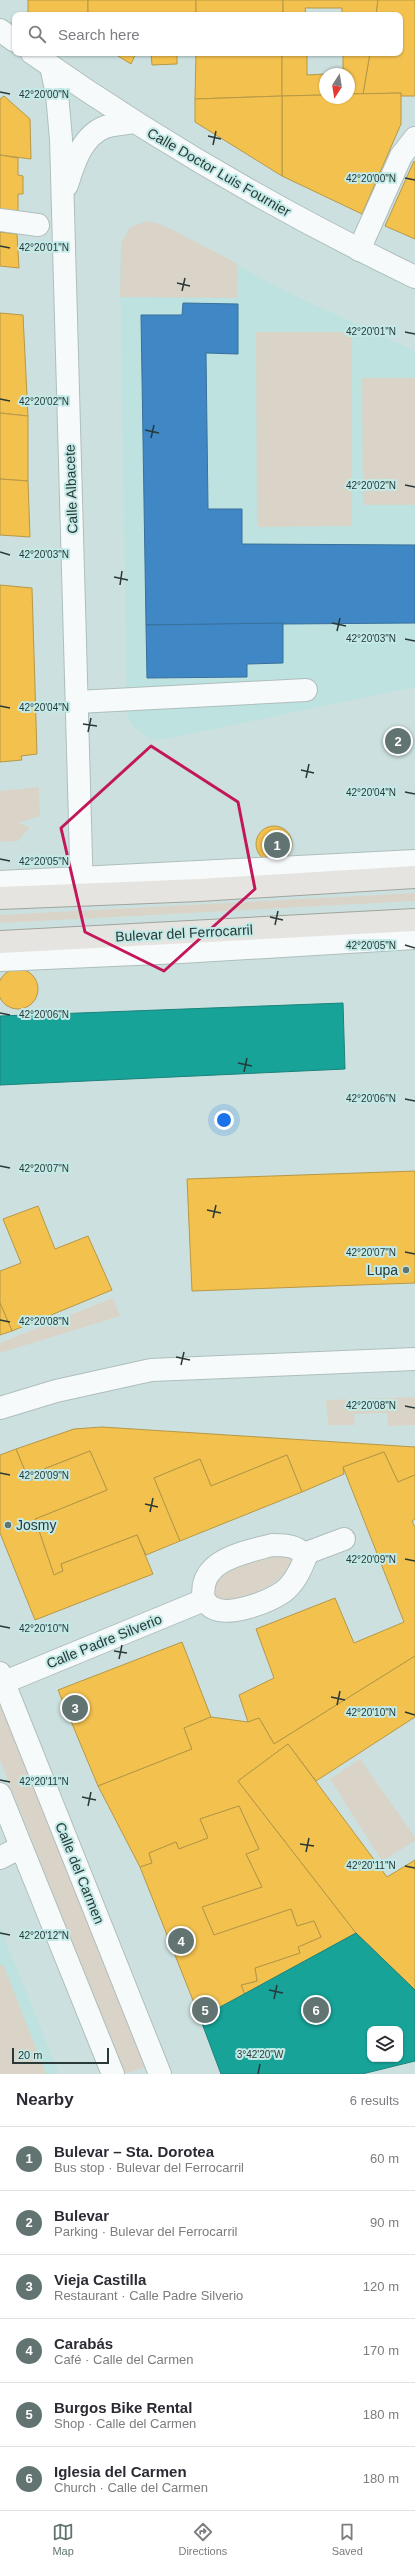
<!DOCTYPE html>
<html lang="en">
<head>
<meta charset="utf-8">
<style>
	body { margin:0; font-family:Helvetica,sans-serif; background:#f7f7f7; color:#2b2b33 }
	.controls { position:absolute; right:12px; bottom:12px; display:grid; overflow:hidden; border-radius:8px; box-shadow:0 1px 3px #0004 }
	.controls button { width:36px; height:36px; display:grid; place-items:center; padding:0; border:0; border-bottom:1px solid #e1e1e2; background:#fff; color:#2b2b33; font:20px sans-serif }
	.compass { position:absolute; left:319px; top:68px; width:36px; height:36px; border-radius:50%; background:#fff; box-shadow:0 1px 3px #0004; rotate:192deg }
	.scale { position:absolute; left:12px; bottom:10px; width:97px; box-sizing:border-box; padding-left:4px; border:2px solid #293938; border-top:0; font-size:11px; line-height:14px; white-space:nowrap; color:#293938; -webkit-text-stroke:3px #c3eae7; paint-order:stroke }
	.you { position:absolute; left:224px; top:1120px; width:14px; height:14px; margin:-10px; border:3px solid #fff; border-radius:50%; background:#1a73e8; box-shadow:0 0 0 6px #1a73e833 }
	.badge { display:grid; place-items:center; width:26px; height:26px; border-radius:50%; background:#627472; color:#fff; font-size:13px; font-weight:700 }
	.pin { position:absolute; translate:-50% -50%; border:2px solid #fff; box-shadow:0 1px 4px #0006 }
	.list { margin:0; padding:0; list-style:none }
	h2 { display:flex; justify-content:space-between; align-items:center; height:52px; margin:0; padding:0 16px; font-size:17px }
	h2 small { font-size:13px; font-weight:400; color:#7c7c81 }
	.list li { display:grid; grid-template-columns:26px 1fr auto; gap:12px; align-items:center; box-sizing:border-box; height:64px; padding:0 16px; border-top:1px solid #e1e1e2 }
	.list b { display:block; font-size:15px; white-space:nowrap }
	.list p { margin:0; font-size:13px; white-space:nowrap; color:#7c7c81 }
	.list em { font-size:13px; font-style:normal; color:#7c7c81 }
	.icon { flex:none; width:22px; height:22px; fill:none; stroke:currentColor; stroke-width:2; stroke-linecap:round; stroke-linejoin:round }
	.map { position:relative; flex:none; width:415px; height:2074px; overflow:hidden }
	.search { position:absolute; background:#fff; box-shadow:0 1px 3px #0004; left:12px; right:12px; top:12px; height:44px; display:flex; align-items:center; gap:10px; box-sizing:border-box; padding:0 14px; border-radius:8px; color:#7c7c81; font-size:15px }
	.sheet { height:436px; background:#fff }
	nav { display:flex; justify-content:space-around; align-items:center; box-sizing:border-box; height:56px; border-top:1px solid #e1e1e2; background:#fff; font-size:11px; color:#7c7c81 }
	nav a { display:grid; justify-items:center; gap:2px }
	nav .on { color:#627472 }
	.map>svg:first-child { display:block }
</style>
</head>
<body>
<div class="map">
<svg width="415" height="2074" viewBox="0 0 415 2074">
	<rect width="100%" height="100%" fill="#cce1df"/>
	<g fill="#bde2df">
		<path d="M147,221l16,4 128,69 124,57v336l-245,51 -18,2 -19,-13 -6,-11 -7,-452 1,-21 9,-16z"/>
		<path d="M0,1927l59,147h-59z"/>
	</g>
	<g fill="#dad4c8">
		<path d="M147,221l16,4 75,39 -1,34 -117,-1 1,-54 9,-16z"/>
		<path d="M256,332h96v194l-95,1z"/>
		<path d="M362,378h53v127h-52z"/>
		<path d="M39,787l1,29 -22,7 12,4 -12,14 -18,1v-51z"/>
		<path d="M415,893v8l-415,22v-8z"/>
		<path d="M113,1298l7,18 -120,37v-10z"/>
		<path d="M415,1397v28l-27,1 -1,-13 -33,1 1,11h-27l-2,-25z"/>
		<path d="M271,1557h19l6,7c-18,19 -53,41 -80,35l-4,-8c6,-24 39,-28 59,-34z"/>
		<path d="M0,1701l146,366 -21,7 -125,-314z"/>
		<path d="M360,1759l55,78v4l-33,20 -52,-82z"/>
		<path d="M3,1964l43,110h-46v-108z"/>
	</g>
	<g fill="#f2c14e" stroke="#b69847">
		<rect x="28" y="0" width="60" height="15"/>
		<rect x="88" y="0" width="108" height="15"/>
		<rect x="196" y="0" width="87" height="15"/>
		<path d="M283,0h95l-2,15h-34v-7h-37l1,7h-23z"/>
		<path d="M378,0h37v96h-14v-3l-38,1 7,-41h30v-38h-24z"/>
		<path d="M113,53h23l-5,11z"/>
		<path d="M151,53h26v11l-25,1z"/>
		<path d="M196,53h86v43l-87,3z"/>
		<path d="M282,53h25v22l18,-1v21l-43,1z"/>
		<path d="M343,53h27l-7,41h-14v-20h-12h6z"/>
		<path d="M401,93v31l-39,90 -80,-38v-80l43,-1v3h24v-4z"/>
		<path d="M4,96l26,23 1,40 -31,-4v-56z"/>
		<path d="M282,96v80l-87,-54v-23z"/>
		<path d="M0,155l18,3v17l5,1v18h-5v18l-18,-2z"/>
		<path d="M414,161l1,1v77l-30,-13z"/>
		<path d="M0,232l17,2 2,34 -19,-2z"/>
		<path d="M0,313l23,2 5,101 -28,-3z"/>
		<path d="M0,413l28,3v65l-28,-2z"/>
		<path d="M0,479l28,2 2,56 -30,-2z"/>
		<path d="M0,585l32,3 5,166 -16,2 1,4 -22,2z"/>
		<circle cx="274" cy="844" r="18"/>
		<circle cx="18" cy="989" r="20"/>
		<path d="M415,1171v112l-223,8 -5,-112z"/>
		<path d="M38,1206l17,43 33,-13 24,54 -100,41 -12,-28v-32l21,-8 -18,-44z"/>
		<path d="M0,1303l12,28 -12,4z"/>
		<path d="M102,1427l313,20v28l-17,7 -14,-30 -41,15 1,7 -42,18 -15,-37 -76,31 -11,-27 -46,19 26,63 -34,14 -9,-20 -76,29 2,7 -9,4 -19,-56 72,-29 -17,-39 -46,18v5l-15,7 -13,-32 58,-20z"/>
		<path d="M16,1449l13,32 15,-7v-5l46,-18 17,39 -72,29 19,56 9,-4 -2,-7 76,-29 16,39 -118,46 -35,-87v-78z"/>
		<path d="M384,1452l14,30 17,-7v44l-3,2 3,6v129l-141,88 -15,-26 -11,4 -9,-27 35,-17 -18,-49 79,-31 19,45 50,-21 -61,-155z"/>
		<path d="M287,1455l15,37 -122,49 -26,-63 46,-19 11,27z"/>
		<path d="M182,1642l29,75 -27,11 8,21 -94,37 -40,-96z"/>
		<path d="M415,1656v61l-99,64 -28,-37 -50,37 118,152 -111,62 -4,-10 16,-4 -2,-13 45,-15 -2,-6 23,-10 -7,-16 -17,5 -6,-17 -77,26 -12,-28 60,-20 -16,-33 13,-5 -20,-43 -39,13 8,19 -29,11 -3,-7 -27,11 3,10 -12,4 -42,-81 94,-37 -8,-21 27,-11 37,5 11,-4 15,26z"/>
		<path d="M288,1744l99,133 28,-17v130l-59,-57 -118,-152z"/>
		<path d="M239,1806l20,43 -13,5 16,33 -60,20 12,28 77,-26 6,17 17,-5 7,16 -23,10 2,6 -45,15 2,13 -16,4 4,10 -45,23 -60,-151 12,-4 -3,-10 27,-11 3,7 29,-11 -8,-19z"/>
	</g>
	<g fill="#3f88c5" stroke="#38709b">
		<path d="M183,303l55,1v50l-32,-1 2,156h34v35l173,1v78l-269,2 -5,-310h41z"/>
		<path d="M283,623v40l-36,1v13l-100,1 -1,-53z"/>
	</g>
	<g fill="#17a398" stroke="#1c837b" fill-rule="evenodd">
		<path d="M343,1003l2,66 -345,16v-69z"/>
		<path d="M356,1933l59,57v71l-53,13h-141l-21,-56zM370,2029h30v30h-30z"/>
	</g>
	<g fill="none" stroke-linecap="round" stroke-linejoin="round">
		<defs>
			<g id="minor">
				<path d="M0,30l15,11"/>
				<path d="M32,53c121,85 250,160 383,224"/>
				<path d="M51,66l6,28 4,45 21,755"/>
				<path d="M67,185c7,-22 15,-49 38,-58 9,-3 19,-3 28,-5"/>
				<path d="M0,220l38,5"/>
				<path d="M359,250l42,-94 14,-18"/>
				<path d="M77,702l229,-12"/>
				<path d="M0,882l415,-21"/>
				<path d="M0,960l181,-8 234,-14"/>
				<path d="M0,1408l56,-17 95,-21 264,-11"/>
				<path d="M272,1545c12,0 29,0 33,14 -5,12 -11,25 -22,33 -15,10 -53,25 -70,16 -3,-1 -6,-5 -9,-8 -7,-40 39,-47 68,-55z"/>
				<path d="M304,1554l40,-15"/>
				<path d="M0,1673l160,401"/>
				<path d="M0,1684l204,-84"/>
				<path d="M0,1794l113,280"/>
				<path d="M0,1858l21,-11"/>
			</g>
			<g id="major">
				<path d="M0,898l199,-8 216,-13"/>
				<path d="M0,942l415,-22"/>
			</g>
		</defs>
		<use href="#minor" stroke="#aebebd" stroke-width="24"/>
		<use href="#major" stroke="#a1a39c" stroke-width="24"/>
		<use href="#minor" stroke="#f7fafa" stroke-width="22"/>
		<use href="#major" stroke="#e6e4e0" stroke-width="22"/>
	</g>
	<path fill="none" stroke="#c2185b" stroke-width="3" stroke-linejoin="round" d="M151,746l87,56 17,87 -91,82 -79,-39 -24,-104z"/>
	<path fill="none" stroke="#293938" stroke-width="1.5" d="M0,92l10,2M208,136l13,3M213,145l3,-14M405,178l10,2M0,246l10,2M177,283l13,3M182,291l3,-13M405,332l10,2M0,399l10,2M145,430l14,3M151,438l3,-13M405,485l10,2M0,552l10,3M114,577l14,3M120,585l2,-14M332,623l14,3M337,631l3,-13M405,639l10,2M0,706l10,2M83,724l14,2M88,732l3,-14M301,770l13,3M306,778l3,-14M405,792l10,2M0,859l10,2M270,917l13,3M275,925l3,-14M405,945l10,3M0,1013l10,2M238,1063l14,3M244,1072l3,-14M405,1099l10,2M0,1166l10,2M207,1210l14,3M213,1218l3,-13M405,1252l10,2M0,1320l10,2M176,1357l14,3M181,1365l3,-13M405,1406l10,2M0,1473l10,2M145,1504l13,3M150,1512l3,-14M405,1559l10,2M0,1626l10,2M114,1651l13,2M119,1659l3,-14M331,1697l14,3M337,1705l3,-14M405,1712l10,3M0,1780l10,2M82,1797l14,3M88,1806l3,-14M300,1844l14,2M306,1852l3,-14M405,1866l10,2M0,1933l10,2M269,1990l14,3M274,1999l3,-14M258,2074l2,-10"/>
	<g fill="#627472" stroke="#c3eae7" stroke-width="1.5">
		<circle cx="406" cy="1270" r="4"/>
		<circle cx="8" cy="1525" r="4"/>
	</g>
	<g text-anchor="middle" stroke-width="4" stroke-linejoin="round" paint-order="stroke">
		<g font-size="14" fill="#293938" stroke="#c3eae7">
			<text transform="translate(219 172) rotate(30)" y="5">Calle Doctor Luis Fournier</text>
			<text transform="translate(71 489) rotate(-92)" y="5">Calle Albacete</text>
			<text transform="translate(184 933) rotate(-3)" y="5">Bulevar del Ferrocarril</text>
			<text transform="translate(104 1641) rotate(-22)" y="5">Calle Padre Silverio</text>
			<text transform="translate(80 1873) rotate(68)" y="5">Calle del Carmen</text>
		</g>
		<g font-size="14" fill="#293938" stroke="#c3eae7" text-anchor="end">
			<text x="398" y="1275">Lupa</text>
			<text x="16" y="1530" text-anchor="start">Josmy</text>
		</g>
	</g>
	<g font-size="10" text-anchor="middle" fill="#293938" stroke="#c3eae7" stroke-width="4" stroke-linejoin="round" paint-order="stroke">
		<text x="44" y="98">42°20'00"N</text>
		<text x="371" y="182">42°20'00"N</text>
		<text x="44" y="251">42°20'01"N</text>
		<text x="371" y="335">42°20'01"N</text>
		<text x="44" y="405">42°20'02"N</text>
		<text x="371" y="489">42°20'02"N</text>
		<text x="44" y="558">42°20'03"N</text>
		<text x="371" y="642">42°20'03"N</text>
		<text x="44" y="711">42°20'04"N</text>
		<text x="371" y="796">42°20'04"N</text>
		<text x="44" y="865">42°20'05"N</text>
		<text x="371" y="949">42°20'05"N</text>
		<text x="44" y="1018">42°20'06"N</text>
		<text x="371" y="1102">42°20'06"N</text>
		<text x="44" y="1172">42°20'07"N</text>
		<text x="371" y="1256">42°20'07"N</text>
		<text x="44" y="1325">42°20'08"N</text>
		<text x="371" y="1409">42°20'08"N</text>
		<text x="44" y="1479">42°20'09"N</text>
		<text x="371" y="1563">42°20'09"N</text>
		<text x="44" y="1632">42°20'10"N</text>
		<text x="371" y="1716">42°20'10"N</text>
		<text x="44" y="1785">42°20'11"N</text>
		<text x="371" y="1869">42°20'11"N</text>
		<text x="44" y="1939">42°20'12"N</text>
		<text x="260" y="2058">3°42'20"W</text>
	</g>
</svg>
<div class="controls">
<button><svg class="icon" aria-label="layers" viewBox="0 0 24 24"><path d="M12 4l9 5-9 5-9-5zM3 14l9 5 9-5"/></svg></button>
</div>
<svg class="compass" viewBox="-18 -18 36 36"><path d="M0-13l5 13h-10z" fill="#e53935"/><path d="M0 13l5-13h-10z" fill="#7c7c81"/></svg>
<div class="scale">20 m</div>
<div class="you"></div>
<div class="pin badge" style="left:277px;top:845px">1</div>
<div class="pin badge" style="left:398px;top:741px">2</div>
<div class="pin badge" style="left:75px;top:1708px">3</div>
<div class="pin badge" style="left:181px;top:1941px">4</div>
<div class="pin badge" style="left:205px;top:2010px">5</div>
<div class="pin badge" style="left:316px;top:2010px">6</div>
<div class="search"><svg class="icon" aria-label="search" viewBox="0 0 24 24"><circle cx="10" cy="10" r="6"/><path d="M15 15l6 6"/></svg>Search here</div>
</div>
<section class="sheet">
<h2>Nearby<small>6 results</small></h2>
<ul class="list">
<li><span class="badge">1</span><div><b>Bulevar – Sta. Dorotea</b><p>Bus stop · Bulevar del Ferrocarril</p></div><em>60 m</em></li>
<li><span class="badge">2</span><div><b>Bulevar</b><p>Parking · Bulevar del Ferrocarril</p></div><em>90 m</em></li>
<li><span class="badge">3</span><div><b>Vieja Castilla</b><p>Restaurant · Calle Padre Silverio</p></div><em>120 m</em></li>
<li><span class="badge">4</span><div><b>Carabás</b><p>Café · Calle del Carmen</p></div><em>170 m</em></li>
<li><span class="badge">5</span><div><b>Burgos Bike Rental</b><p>Shop · Calle del Carmen</p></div><em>180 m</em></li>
<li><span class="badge">6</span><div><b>Iglesia del Carmen</b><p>Church · Calle del Carmen</p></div><em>180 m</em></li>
</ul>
</section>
<nav>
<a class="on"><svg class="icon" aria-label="map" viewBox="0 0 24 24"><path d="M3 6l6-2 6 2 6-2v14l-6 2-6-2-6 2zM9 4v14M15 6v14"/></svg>Map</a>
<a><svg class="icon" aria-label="directions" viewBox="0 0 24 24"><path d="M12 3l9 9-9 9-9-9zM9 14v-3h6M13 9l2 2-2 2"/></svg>Directions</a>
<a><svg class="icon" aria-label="saved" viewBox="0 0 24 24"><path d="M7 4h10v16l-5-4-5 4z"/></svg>Saved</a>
</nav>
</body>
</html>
